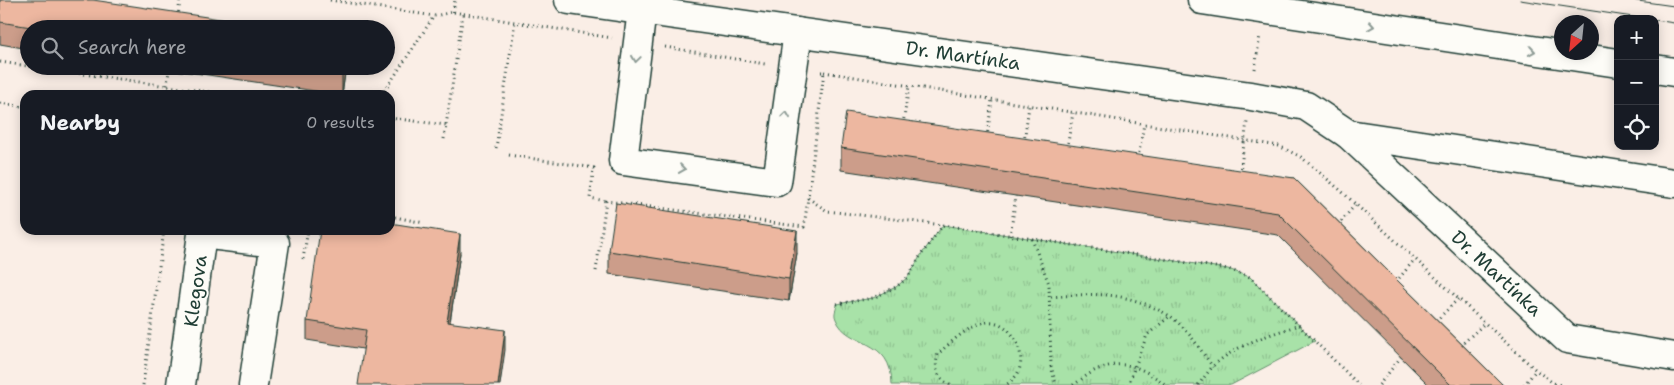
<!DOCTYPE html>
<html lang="en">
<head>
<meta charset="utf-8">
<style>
	body { margin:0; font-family:"Shantell Sans",sans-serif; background:#20242c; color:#f1f3f6 }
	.controls { position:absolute; right:15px; top:15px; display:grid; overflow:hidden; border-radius:10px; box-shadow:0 2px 12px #0003 }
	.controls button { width:45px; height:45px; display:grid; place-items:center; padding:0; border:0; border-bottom:1px solid #363941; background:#171b24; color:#f1f3f6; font:25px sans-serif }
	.compass { position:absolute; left:1554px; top:15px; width:45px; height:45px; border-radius:50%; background:#171b24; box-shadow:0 2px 12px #0003; rotate:207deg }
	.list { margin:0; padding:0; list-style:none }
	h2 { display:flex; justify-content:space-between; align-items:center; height:65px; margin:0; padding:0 20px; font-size:21px }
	h2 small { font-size:16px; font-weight:400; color:#9ea1a6 }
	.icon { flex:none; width:28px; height:28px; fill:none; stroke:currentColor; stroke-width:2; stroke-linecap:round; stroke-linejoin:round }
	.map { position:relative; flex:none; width:1674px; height:385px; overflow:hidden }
	.search { position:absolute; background:#171b24; box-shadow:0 2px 12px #0003; left:20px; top:20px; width:375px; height:55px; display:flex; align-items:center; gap:12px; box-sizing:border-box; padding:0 18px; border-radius:28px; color:#9ea1a6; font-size:19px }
	.panel { position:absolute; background:#171b24; box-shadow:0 2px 12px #0003; left:20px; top:90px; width:375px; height:145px; border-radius:15px }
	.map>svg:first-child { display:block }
</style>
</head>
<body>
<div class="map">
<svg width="1674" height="385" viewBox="0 0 1674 385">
	<defs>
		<pattern id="grass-tufts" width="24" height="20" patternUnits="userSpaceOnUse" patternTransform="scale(1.25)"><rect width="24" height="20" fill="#a8e2a8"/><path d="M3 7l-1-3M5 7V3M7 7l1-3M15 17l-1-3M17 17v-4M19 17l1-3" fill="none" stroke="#90c391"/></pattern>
	</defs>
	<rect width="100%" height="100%" fill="#faeee6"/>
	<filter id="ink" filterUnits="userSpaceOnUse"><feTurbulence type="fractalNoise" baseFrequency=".02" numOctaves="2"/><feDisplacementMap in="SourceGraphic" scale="10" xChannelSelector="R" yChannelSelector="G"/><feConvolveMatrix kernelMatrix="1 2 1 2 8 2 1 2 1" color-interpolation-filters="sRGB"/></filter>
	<g filter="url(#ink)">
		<path fill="url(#grass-tufts)" stroke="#64906e" d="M943,225l285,44 22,8 65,64 -84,44h-339c0,-49 -45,-37 -56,-66 -3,-6 1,-10 1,-15l36,-6 23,-11 12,-10 13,-22z"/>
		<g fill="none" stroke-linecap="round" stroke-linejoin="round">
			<defs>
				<g id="minor">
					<path d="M569,0l682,96 55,10 42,28 326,49"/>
					<path d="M1202,0l416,63"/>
					<path d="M642,10l-19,151 154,21 21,-150"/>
					<path d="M1655,69l19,3"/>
					<path d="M1348,134l219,205 107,18"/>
					<path d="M181,385l21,-151 73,9 -22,142"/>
				</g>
			</defs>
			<use href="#minor" stroke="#1f3d34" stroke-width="31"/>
			<g stroke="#1f3d34" stroke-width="3" stroke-dasharray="1 4" stroke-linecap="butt">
				<path d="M330,0l104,16"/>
				<path d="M453,12l2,-12"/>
				<path d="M178,17l2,-17"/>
				<path d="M665,47l100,17"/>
				<path d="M0,62l230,33"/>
				<path d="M1255,69l5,-34"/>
				<path d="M821,72h3l-16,126 19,13 116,14 285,44 22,8 109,108"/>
				<path d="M824,72l455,74 22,11 38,32 197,181 17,13 9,2"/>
				<path d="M165,95l5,-29"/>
				<path d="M382,95l52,-79 19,-4 159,26"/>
				<path d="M0,103l25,4"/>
				<path d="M390,118l56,7"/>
				<path d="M903,124l6,-38"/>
				<path d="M987,137l5,-37"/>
				<path d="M444,139l19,-125"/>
				<path d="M1024,142l5,-36"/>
				<path d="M496,148l19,-126"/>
				<path d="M1067,148l6,-35"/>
				<path d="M509,155l85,13 -4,30 16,3"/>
				<path d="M1138,158l6,-34"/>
				<path d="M1240,173l7,-51"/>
				<path d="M390,216l34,7"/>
				<path d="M1338,225l18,-21"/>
				<path d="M1010,236l6,-40"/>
				<path d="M1032,239l17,45 2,82 5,19"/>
				<path d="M303,259l5,-29"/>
				<path d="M596,271l10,-70 198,26 4,-29"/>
				<path d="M1396,282l19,-23"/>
				<path d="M1051,297c48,-4 75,-6 119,19"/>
				<path d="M837,304l36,-6 23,-11 12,-10 13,-22 22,-30"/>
				<path d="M1436,321l23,-23"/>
				<path d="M1460,346l25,-23"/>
				<path d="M143,385l21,-155"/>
				<path d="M950,385c-13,-7 -16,-17 -12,-31 13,-12 31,-29 49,-32 24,-3 42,33 30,52 -3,5 -7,8 -11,11"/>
				<path d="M1073,385c8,-5 15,-11 23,-15 29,-12 47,-2 70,15"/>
				<path d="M1128,385l19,-50 23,-19c20,15 28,31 43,51"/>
				<path d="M1198,385c5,-6 10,-13 15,-19 24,-22 56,-31 86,-41"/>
				<path d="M1379,385l22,-28"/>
				<path d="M1524,385l12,-15"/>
			</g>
			<use href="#minor" stroke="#fdfcf7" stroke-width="28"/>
			<g stroke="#1f3d34" stroke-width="1">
				<path d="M1520,0l126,19"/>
				<path d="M1631,0l43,6"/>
				<path d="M1655,20l19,3"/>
			</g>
		</g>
		<g fill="#cc9d8a" stroke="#1f3d34">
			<path d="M0,0l287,29h-258v20l-29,-5z"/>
			<path d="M148,66h198l-4,29z"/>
			<path d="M841,148l453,30 209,207h-74l-151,-150 -437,-65z"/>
			<path d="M609,251l188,2 -8,48 -180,-27z"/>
			<path d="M460,253l-10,70 55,27 -142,-1 -56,-9v-19z"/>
		</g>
		<g fill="#a68070" stroke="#1f3d34">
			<path d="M343,66h3l-4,29v-22z"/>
			<path d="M797,231v22l-8,48v-22z"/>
			<path d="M460,234v19l-13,89v-20z"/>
			<path d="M505,330v20l-5,35h-2z"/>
		</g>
		<g fill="#edb7a0" stroke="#1f3d34">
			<path d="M0,0h93l194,29h-244l-43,-7z"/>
			<path d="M297,66h46l-1,7z"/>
			<path d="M846,112l448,66 209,207h-52l-173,-172 -437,-65z"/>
			<path d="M616,203l181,28 -8,48 -180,-28z"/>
			<path d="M390,223l70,11 -13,88 58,8 -7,55h-140l8,-55 -59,-9 13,-91h70z"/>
		</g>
		<defs><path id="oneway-chevron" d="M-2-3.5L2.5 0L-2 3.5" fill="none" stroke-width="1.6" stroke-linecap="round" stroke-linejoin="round" transform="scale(1.25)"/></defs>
		<g stroke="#8e9c96">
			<use href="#oneway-chevron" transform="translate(1371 26) rotate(9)"/>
			<use href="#oneway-chevron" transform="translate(1532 51) rotate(9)"/>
			<use href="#oneway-chevron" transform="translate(636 59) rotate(98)"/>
			<use href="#oneway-chevron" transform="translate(786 115) rotate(-82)"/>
			<use href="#oneway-chevron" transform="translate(682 169) rotate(8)"/>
		</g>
	</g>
	<g text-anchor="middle" stroke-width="4" stroke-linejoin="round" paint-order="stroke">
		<g font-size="19" fill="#1f3d34" stroke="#fdfcf7">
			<text transform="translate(963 55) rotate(8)" y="7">Dr. Martínka</text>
			<text transform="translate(1497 273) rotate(43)" y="7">Dr. Martínka</text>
			<text transform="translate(195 291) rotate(-82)" y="7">Klegova</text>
		</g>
	</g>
</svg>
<div class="controls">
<button>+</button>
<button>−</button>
<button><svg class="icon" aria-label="locate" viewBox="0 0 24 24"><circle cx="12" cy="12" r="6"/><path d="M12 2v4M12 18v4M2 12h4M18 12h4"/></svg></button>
</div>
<svg class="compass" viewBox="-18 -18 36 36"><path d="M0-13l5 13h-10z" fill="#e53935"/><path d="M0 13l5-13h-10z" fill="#9ea1a6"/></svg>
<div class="search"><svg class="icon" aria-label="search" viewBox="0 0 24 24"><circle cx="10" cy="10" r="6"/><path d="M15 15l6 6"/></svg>Search here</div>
<section class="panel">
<h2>Nearby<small>0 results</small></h2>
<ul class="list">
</ul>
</section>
</div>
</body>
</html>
